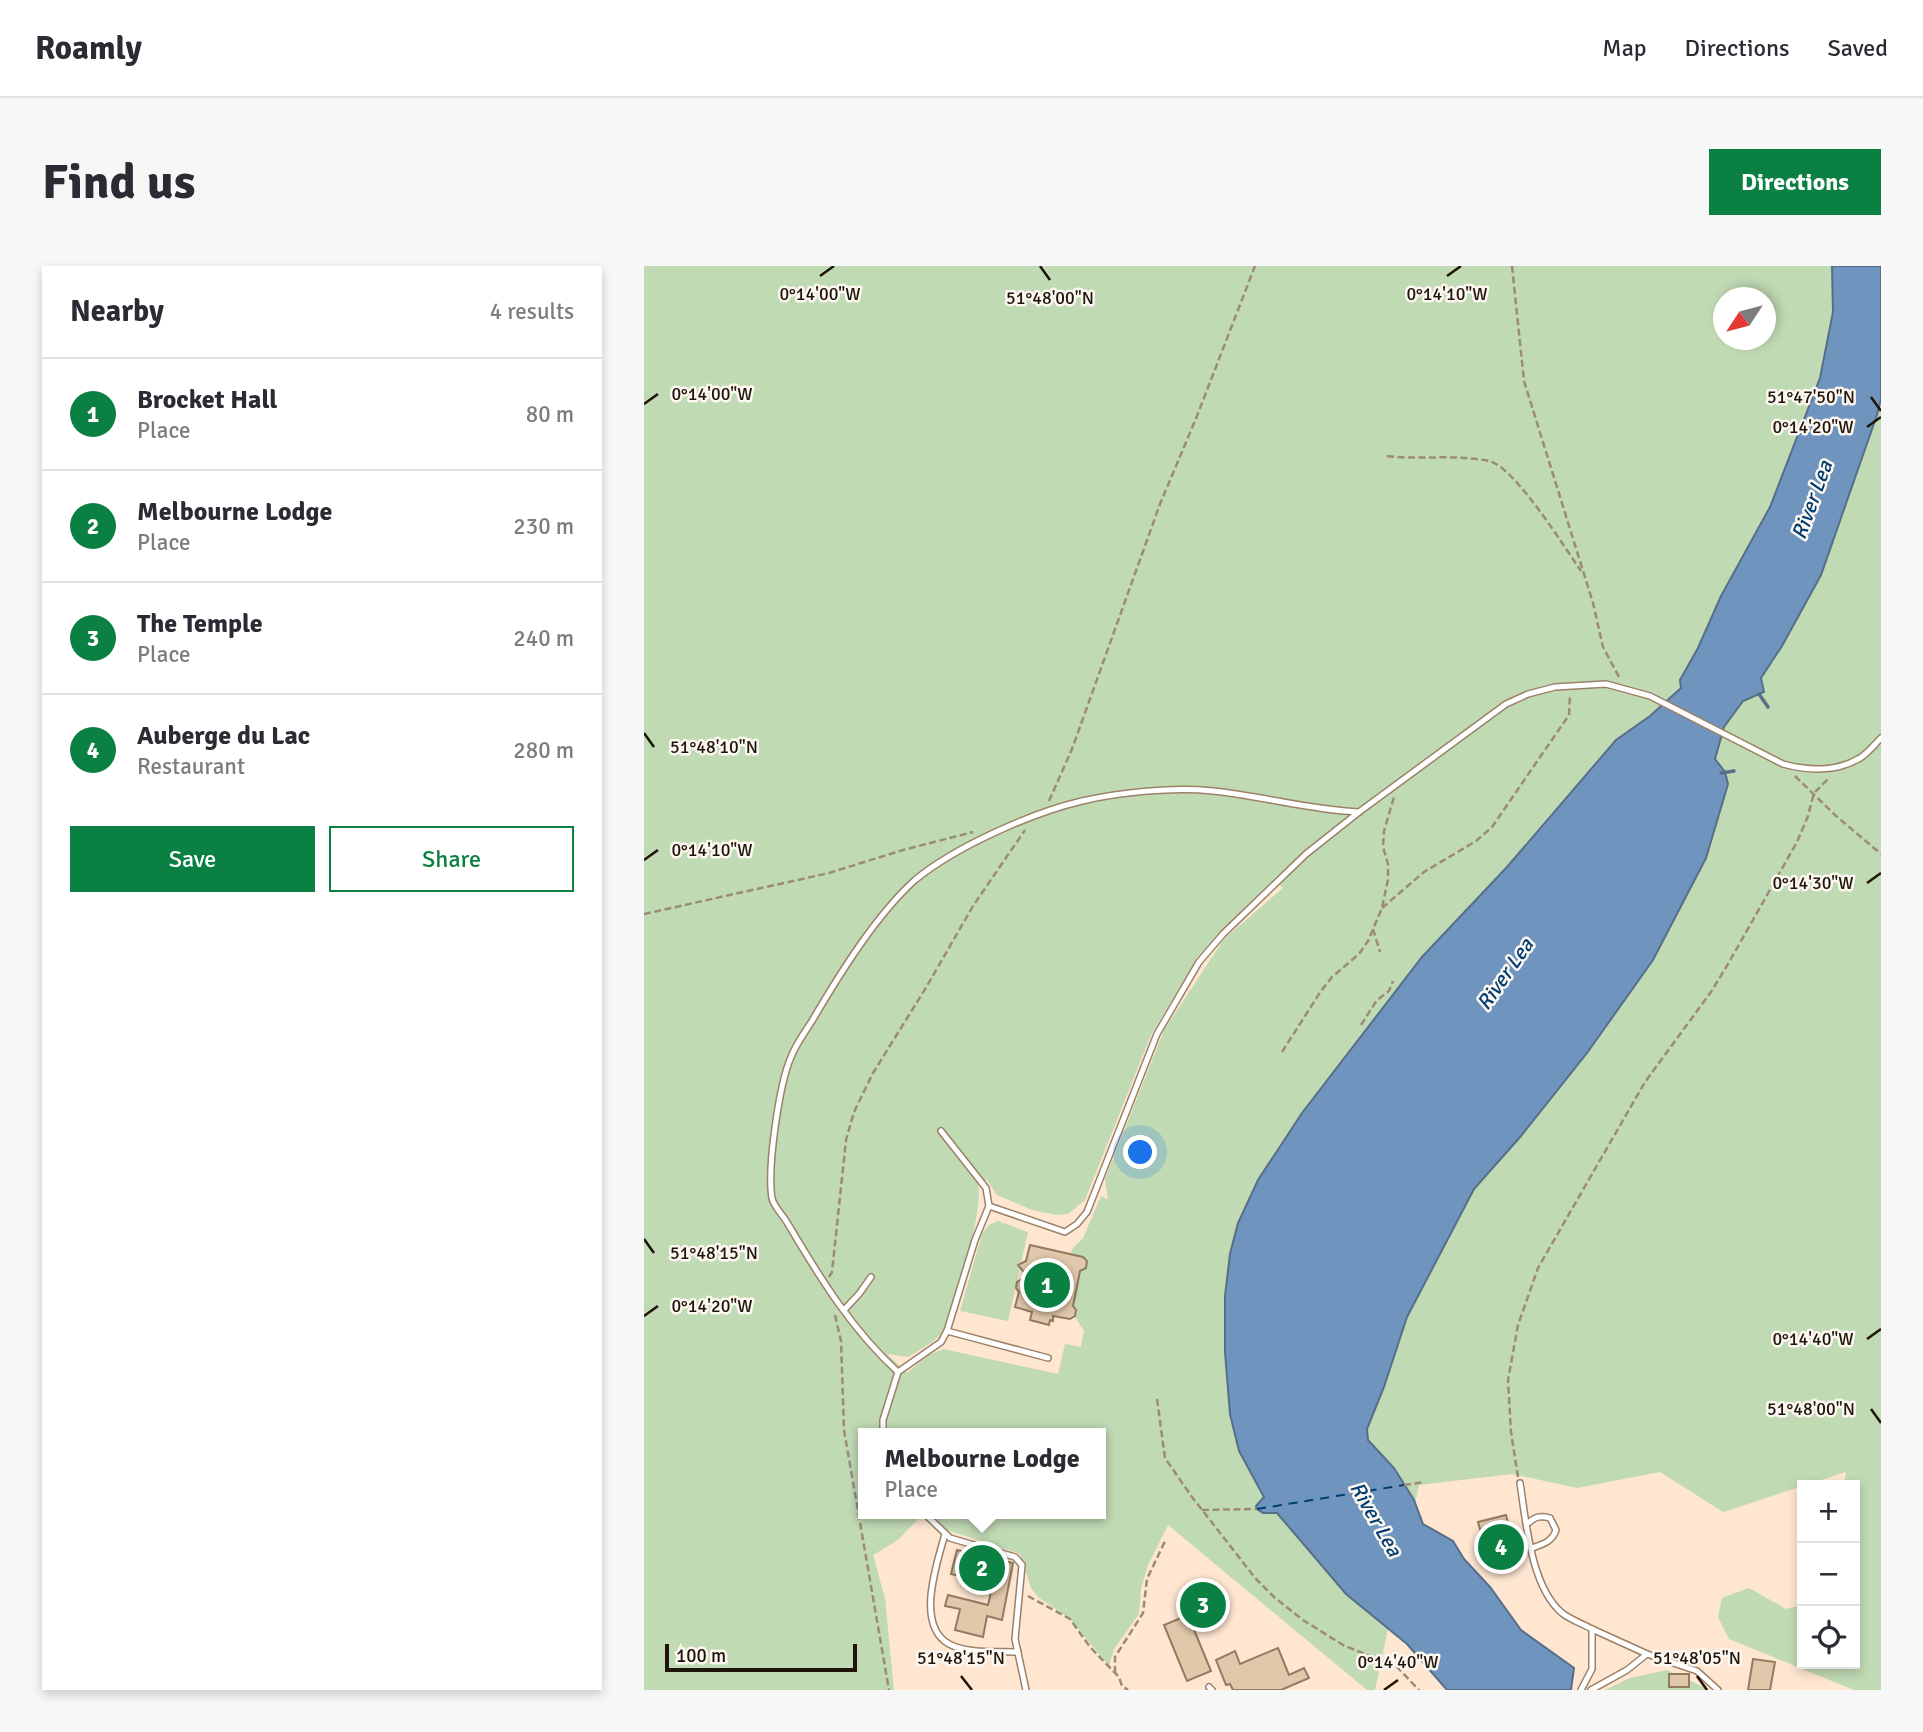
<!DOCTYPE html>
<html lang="en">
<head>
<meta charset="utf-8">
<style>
	body { margin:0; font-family:Signika,sans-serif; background:#f7f7f7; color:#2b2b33 }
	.controls { position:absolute; right:21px; bottom:21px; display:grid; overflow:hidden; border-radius:0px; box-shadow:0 4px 10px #0003 }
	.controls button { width:63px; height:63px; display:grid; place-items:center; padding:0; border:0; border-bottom:2px solid #e1e1e2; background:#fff; color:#2b2b33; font:35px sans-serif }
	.compass { position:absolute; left:1069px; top:21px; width:63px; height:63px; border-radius:50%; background:#fff; box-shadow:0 4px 10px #0003; rotate:234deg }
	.scale { position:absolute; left:21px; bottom:18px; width:192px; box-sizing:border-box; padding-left:7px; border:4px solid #1e140a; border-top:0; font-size:19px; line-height:24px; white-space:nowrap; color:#1e140a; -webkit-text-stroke:5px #fdf7f1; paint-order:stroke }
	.you { position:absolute; left:497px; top:887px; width:24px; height:24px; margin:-18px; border:5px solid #fff; border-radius:50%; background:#1a73e8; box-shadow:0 0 0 10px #1a73e833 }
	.badge { display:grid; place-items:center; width:46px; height:46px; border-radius:50%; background:#0b8043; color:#fff; font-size:23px; font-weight:700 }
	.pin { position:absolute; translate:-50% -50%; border:4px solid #fff; box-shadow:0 2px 7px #0006 }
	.popup { position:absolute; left:214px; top:1162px; width:248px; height:91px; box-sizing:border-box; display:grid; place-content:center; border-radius:0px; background:#fff; filter:drop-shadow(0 2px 5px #0005); font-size:23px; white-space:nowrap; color:#7c7c81 }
	.popup b { font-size:26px; color:#2b2b33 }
	.popup::after { content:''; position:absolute; left:50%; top:100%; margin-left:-14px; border:14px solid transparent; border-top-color:#fff }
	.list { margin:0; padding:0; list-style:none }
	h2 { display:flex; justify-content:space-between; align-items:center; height:91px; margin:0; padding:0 28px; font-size:30px }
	h2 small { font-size:23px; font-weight:400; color:#7c7c81 }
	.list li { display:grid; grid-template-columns:46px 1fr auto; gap:21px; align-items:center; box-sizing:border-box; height:112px; padding:0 28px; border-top:2px solid #e1e1e2 }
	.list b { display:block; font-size:26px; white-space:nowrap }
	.list p { margin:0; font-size:23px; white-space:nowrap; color:#7c7c81 }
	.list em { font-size:23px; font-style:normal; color:#7c7c81 }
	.actions { display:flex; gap:14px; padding:21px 28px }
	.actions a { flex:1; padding:16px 0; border:2px solid #0b8043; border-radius:0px; text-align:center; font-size:24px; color:#0b8043 }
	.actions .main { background:#0b8043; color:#fff }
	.icon { flex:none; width:38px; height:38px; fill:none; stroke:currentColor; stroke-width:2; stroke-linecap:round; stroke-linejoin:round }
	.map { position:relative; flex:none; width:1237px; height:1424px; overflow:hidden; border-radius:0px }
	header { display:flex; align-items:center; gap:42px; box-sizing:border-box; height:98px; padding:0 35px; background:#fff; border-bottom:2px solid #e1e1e2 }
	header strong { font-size:33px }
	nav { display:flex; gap:38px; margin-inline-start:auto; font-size:24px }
	.intro { display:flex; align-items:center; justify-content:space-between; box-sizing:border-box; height:168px; padding:0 42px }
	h1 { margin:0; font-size:49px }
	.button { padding:18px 32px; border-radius:0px; background:#0b8043; color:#fff; font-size:24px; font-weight:700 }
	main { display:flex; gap:42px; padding:0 42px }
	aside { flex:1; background:#fff; border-radius:0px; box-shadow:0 4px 10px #0003 }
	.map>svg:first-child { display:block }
</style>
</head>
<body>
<header>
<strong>Roamly</strong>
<nav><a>Map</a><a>Directions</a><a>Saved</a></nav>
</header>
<div class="intro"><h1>Find us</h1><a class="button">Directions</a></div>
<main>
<aside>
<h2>Nearby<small>4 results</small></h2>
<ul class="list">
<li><span class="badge">1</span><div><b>Brocket Hall</b><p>Place</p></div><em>80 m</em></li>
<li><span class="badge">2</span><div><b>Melbourne Lodge</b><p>Place</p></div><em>230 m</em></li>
<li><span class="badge">3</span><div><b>The Temple</b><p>Place</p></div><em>240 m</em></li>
<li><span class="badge">4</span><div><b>Auberge du Lac</b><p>Restaurant</p></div><em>280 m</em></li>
</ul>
<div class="actions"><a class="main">Save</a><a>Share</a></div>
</aside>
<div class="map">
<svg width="1237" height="1424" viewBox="0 0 1237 1424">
	<rect width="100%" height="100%" fill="#fee6d1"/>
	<g fill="#c0dab4" fill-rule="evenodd">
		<path d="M0,0h1237v1424h-27l-125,-51 -11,-22 4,-19 27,-10 37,21 16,-4v59h53v-179h-11l2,-13 -123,40 -63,-40 -83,16 -65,-14 -93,11 -44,205h-8l-199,-165 -20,40 -7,24 -2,25 -25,35 -5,17 -39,-47 -32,-22 -7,-9 -11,-34 -73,-24 -17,-16h171v-81h-238v81h60l-25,26 -25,15 12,43 9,92h-250zM1080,32h42v42h-42zM631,614l8,8 -59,51 -60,91 -59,149 3,21 -7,-4 -18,42 -11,11 -1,4 12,4 4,4 -2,7 -5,3 -7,35 3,4 -1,7 9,14 -3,16 -16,-3 -7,30 -115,-25 -14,6 -22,18 -20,-19 21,3 23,-14 11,-10c12,-37 42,-114 36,-150l9,-3 10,15 35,15 25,5 11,-1 17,-14 66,-165 47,-79z"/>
		<path d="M354,955l30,11 -20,89 -48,-10 22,-77 7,-9z"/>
		<path d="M1023,1404l43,20h-105l25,-12z"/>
	</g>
	<path fill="#6f95bf" stroke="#576e89" stroke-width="2" d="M1188,0h49v133l-4,16 -56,160 -39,71 -21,32 3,14 -21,9 -19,26 -9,32 10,13 3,12 -22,74 -53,102 -66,93 -66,83 -47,53 -67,128 -23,70 -17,42 1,11 26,28 20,32 9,24 30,17 11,18 26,28 31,43 53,38 -3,22h-124l-40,-46 -61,-50 -69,-81h-14l-6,-4 -1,-3 8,-9 -25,-46 -9,-37 -5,-62v-56l5,-42 8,-31 20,-43 44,-67 120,-156 85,-90 109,-127 34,-24 31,-28 -1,-8 18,-32 23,-52 49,-89 50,-129 13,-66z"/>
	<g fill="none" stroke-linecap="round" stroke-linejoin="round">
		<g stroke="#576e89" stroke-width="3.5">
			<path d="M1115,428l9,13"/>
			<path d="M1077,507l13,-2"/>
		</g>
		<path stroke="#013d72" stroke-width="2" stroke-dasharray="9 7" stroke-linecap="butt" d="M613,1243l147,-24"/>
	</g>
	<g fill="#e1c8aa" stroke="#927b60" stroke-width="2">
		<path d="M386,979l53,12 4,4 -1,7 -6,3 -7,35 3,4 -1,6 -5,3 -17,-3v5l-3,-1 -1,5 -19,-5 2,-8 -17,-5 4,-15 -3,-4 1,-6 10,-6 -9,-11 8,-4z"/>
		<path d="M862,1249l11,43 -24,6 -7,-29 -4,1 -4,-14z"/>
		<path d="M313,1284l56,13 -11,57 -15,-4 -4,21 -28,-7 5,-21 -15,-3 3,-11 40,10 5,-22 -42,-9z"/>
		<path d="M561,1326l7,4 2,5 -2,6 2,5 -17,7 -5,-15 3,-9z"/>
		<path d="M544,1349l23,56 -24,10 -23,-56z"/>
		<path d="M634,1382l11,27 15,-7 5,10 -28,12h-48l-3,-6 -4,1 -10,-25 19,-9 5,13z"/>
		<path d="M1109,1393l22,3 -5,28h-22z"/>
		<rect x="1025" y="1408" width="20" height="13"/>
	</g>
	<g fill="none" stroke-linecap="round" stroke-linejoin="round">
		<defs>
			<g id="service">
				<path d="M297,865l45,57 3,18"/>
				<path d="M200,1044l15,-16 12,-17"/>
				<path d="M303,1065l101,27"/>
				<path d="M254,1106l43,-30 6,-11 28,-91 14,-34 76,26 12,-8 10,-12 70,-178 42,-72 24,-28 83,-80 53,-42 147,-108 22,-10 27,-7 51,-3 44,12 133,68c25,7 54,8 77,-6 8,-5 15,-14 21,-20"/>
				<path d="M239,1167v-13l15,-48c-46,-42 -78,-94 -110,-148 -4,-8 -15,-18 -16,-26 -5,-30 7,-113 19,-141 5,-13 14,-25 21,-36 27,-46 64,-106 103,-141 40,-33 116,-67 167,-79 39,-9 90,-14 131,-10 49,5 97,19 146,21"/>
				<path d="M876,1217c6,39 11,104 42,130 9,7 21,11 30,16"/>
				<path d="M281,1248l25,24 65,19 7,8 -7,74 11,51"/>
				<path d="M883,1258c8,-7 12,-9 23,-6l6,12c-4,12 -13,14 -24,18"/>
				<path d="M301,1268c-8,29 -30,91 4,110 19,10 48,7 69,8"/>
				<path d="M565,1421l3,3"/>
				<path d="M937,1424l11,-21v-40l55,25"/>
				<path d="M947,1424l36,-20 20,-16 50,17 21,19"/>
			</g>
		</defs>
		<use href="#service" stroke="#9c8068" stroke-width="8"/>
		<g stroke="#9c8a7a" stroke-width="2.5" stroke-dasharray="7 3.5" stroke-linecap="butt">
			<path d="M868,0l12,115 69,222 10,44 16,30"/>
			<path d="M743,190c33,4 68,-2 102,5 25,5 76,87 92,110"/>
			<path d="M1151,510l40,39 46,39"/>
			<path d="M405,535l23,-52 88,-245 37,-88 58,-150"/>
			<path d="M738,642l42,-36 52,-31 16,-14 77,-112 1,-21"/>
			<path d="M0,648l185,-41 74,-23 70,-18"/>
			<path d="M729,663l7,23"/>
			<path d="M717,759l16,-25 12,-9 4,-10"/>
			<path d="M638,786l39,-61 11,-14 27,-23 9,-13 14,-33 6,-29v-15l-5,-17 1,-16 10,-34"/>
			<path d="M185,1011l3,-5 14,-132 8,-28 19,-39 54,-87 46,-80 52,-76"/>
			<path d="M191,1049l6,26 3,89 45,260"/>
			<path d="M513,1133l8,59 27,39 64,82 18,18 29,23 40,25 54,22 22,23"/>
			<path d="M874,1211l-7,-45 -3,-52 10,-55 20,-57 107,-186 66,-90 17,-28 69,-122 11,-26 6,-23 16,-16"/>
			<path d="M760,1219l21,-3"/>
			<path d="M558,1244l55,-1"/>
			<path d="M384,1330l42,23 20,28 29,30 3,9 6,4"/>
			<path d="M471,1407v-16l28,-44 4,-34 19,-40"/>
		</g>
		<use href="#service" stroke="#fff" stroke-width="5"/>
	</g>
	<path fill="none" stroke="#1e140a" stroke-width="2.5" d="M396,0l10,14M176,10l14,-10M803,10l14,-10M1227,131l10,14M0,138l14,-10M1223,161l14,-10M0,467l10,14M0,594l14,-10M1223,617l14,-10M0,973l10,14M0,1050l14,-10M1223,1073l14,-10M1227,1143l10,14M317,1410l11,14M1053,1410l10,14M740,1424l14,-10"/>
	<g text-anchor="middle" stroke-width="5" stroke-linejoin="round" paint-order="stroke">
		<g font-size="21" font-style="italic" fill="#013d72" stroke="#fdf7f1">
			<text transform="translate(1168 234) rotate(-70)" y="7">River Lea</text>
			<text transform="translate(861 708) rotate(-55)" y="7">River Lea</text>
			<text transform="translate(732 1253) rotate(60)" y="7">River Lea</text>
		</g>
	</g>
	<g font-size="18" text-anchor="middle" fill="#1e140a" stroke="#fdf7f1" stroke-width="5" stroke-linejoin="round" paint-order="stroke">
		<text x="176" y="34">0°14'00"W</text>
		<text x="803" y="34">0°14'10"W</text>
		<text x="406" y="38">51°48'00"N</text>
		<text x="68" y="134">0°14'00"W</text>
		<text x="1167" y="137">51°47'50"N</text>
		<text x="1169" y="167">0°14'20"W</text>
		<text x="70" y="487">51°48'10"N</text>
		<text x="68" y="590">0°14'10"W</text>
		<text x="1169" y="623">0°14'30"W</text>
		<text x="70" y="993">51°48'15"N</text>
		<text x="68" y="1046">0°14'20"W</text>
		<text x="1169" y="1079">0°14'40"W</text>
		<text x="1167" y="1149">51°48'00"N</text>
		<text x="317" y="1398">51°48'15"N</text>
		<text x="1053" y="1398">51°48'05"N</text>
		<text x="754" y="1402">0°14'40"W</text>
	</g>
</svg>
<div class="controls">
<button>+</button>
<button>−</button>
<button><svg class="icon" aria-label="locate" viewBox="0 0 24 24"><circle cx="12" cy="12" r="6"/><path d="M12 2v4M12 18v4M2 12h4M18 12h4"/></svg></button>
</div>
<svg class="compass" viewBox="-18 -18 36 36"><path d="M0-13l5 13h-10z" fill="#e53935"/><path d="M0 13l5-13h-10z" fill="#7c7c81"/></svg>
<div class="scale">100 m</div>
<div class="you"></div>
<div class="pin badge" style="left:403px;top:1019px">1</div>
<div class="pin badge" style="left:338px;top:1302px">2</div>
<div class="popup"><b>Melbourne Lodge</b>Place</div>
<div class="pin badge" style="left:559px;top:1339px">3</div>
<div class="pin badge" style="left:857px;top:1281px">4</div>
</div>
</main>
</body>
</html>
